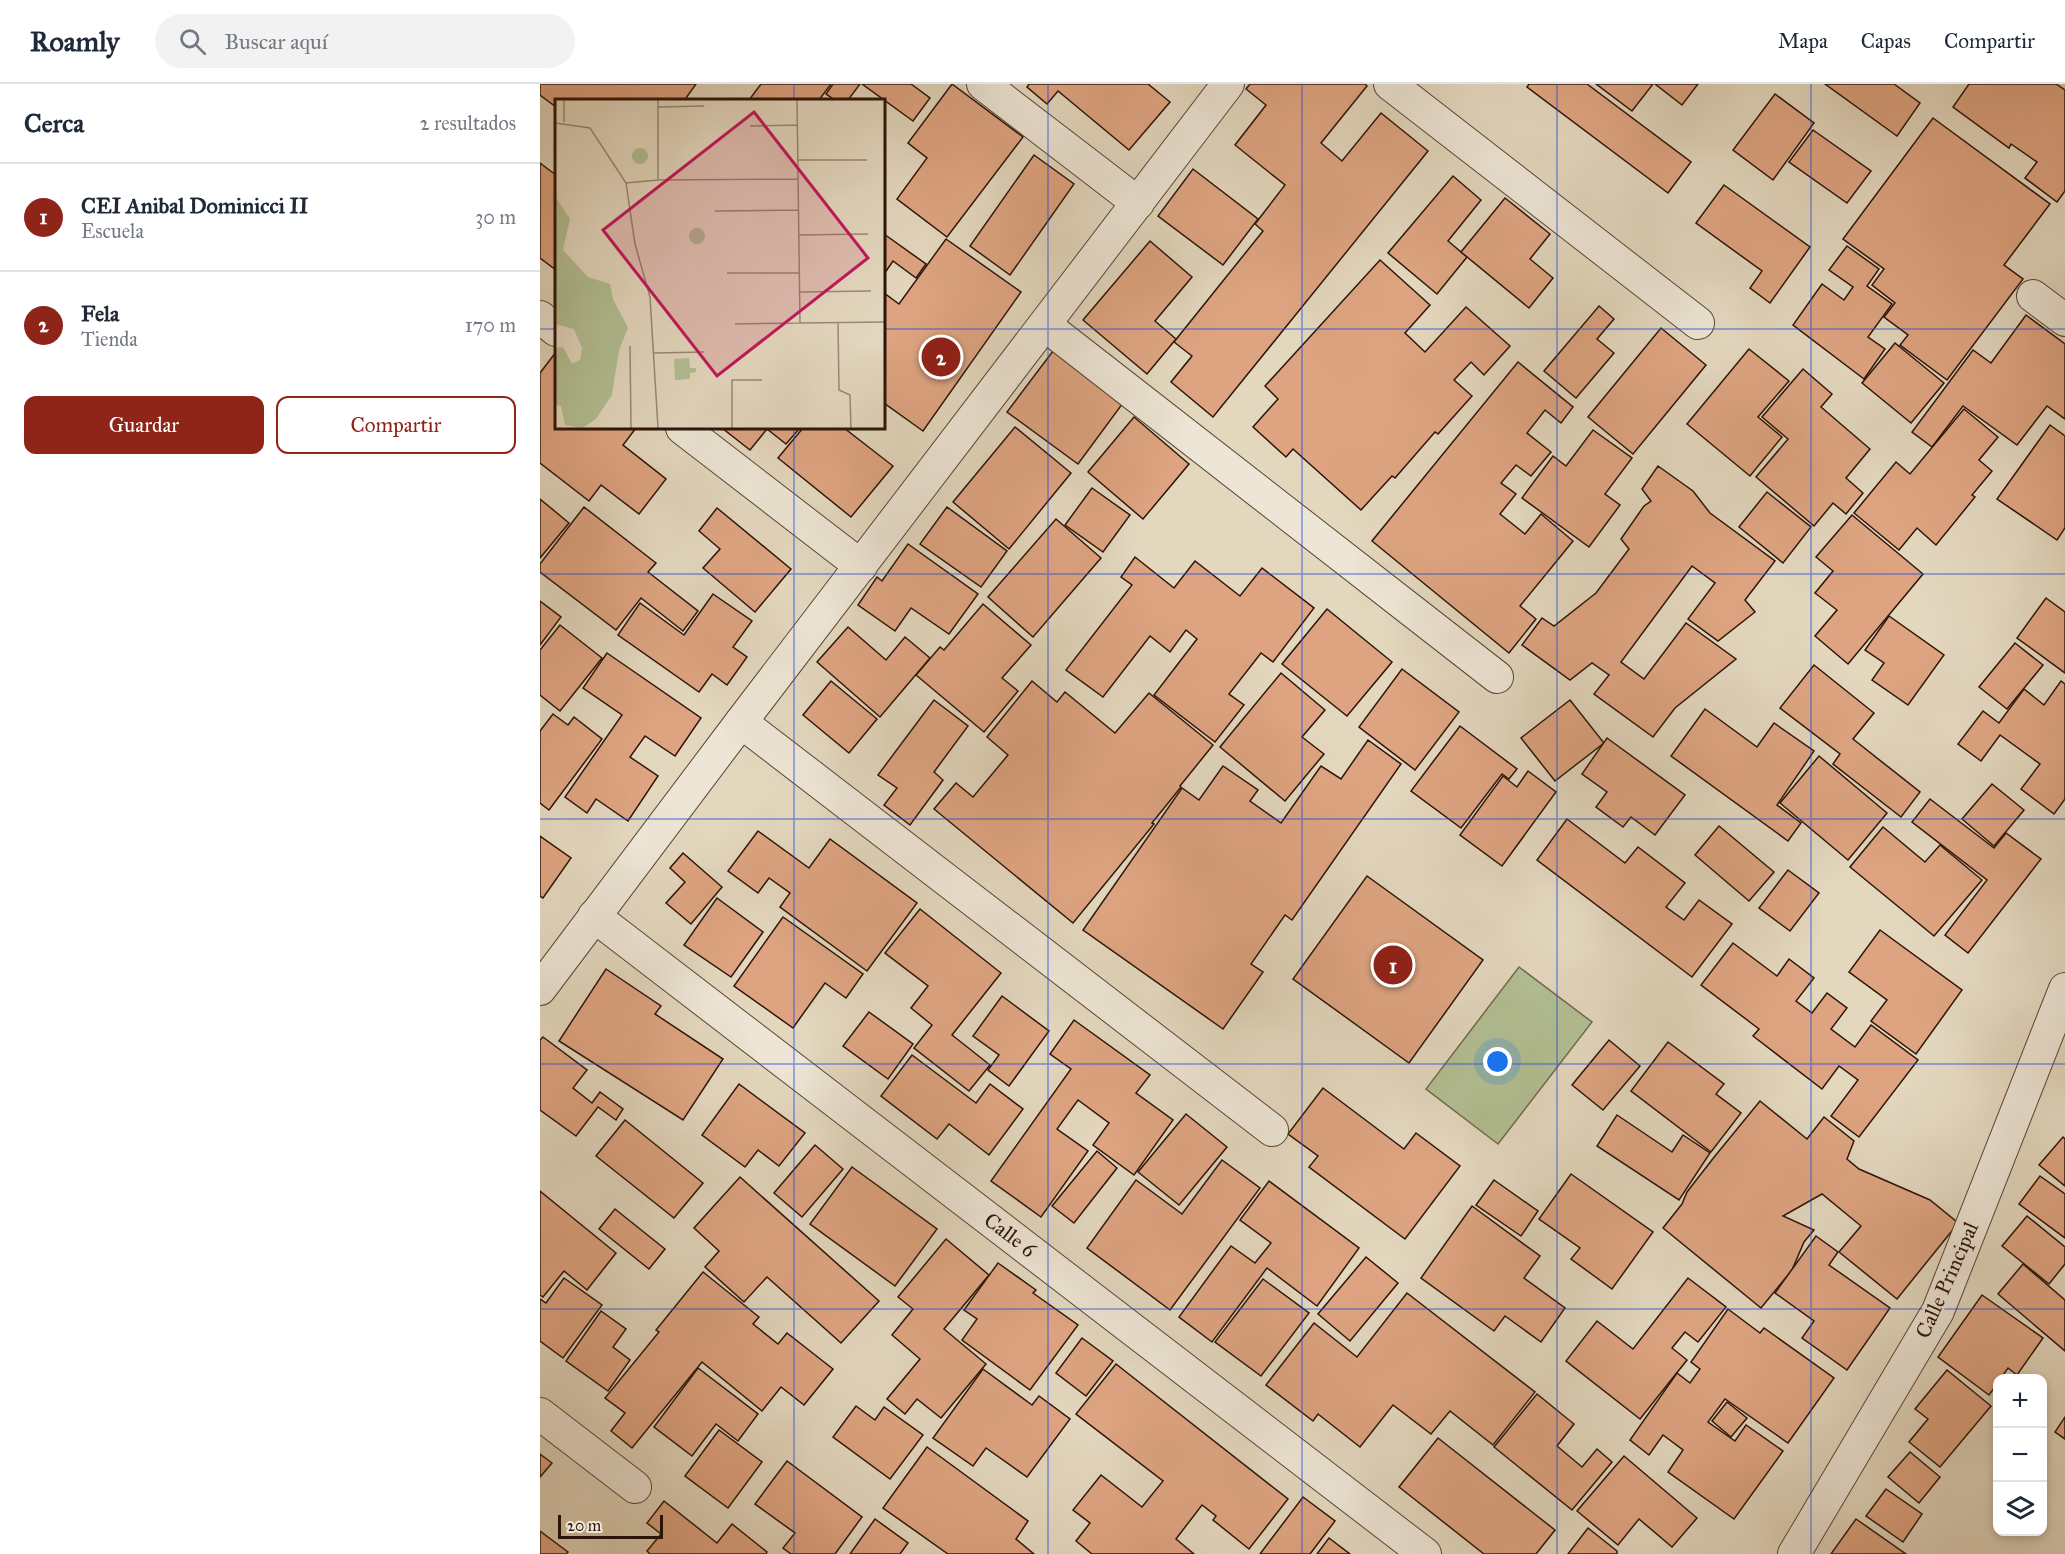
<!DOCTYPE html>
<html lang="es">
<head>
<meta charset="utf-8">
<style>
	body { margin:0; font-family:"IM FELL Great Primer",serif; background:#f2f2f3; color:#1f2937 }
	.controls { position:absolute; right:18px; bottom:18px; display:grid; overflow:hidden; border-radius:12px; box-shadow:0 3px 9px #0003 }
	.controls button { width:54px; height:54px; display:grid; place-items:center; padding:0; border:0; border-bottom:2px solid #e0e1e3; background:#fff; color:#1f2937; font:30px sans-serif }
	.scale { position:absolute; left:18px; bottom:15px; width:105px; box-sizing:border-box; padding-left:6px; border:3px solid #2d1408; border-top:0; font-size:16px; line-height:21px; white-space:nowrap; color:#2d1408; -webkit-text-stroke:4px #ede5d5; paint-order:stroke }
	.you { position:absolute; left:958px; top:978px; width:21px; height:21px; margin:-15px; border:4px solid #fff; border-radius:50%; background:#1a73e8; box-shadow:0 0 0 9px #1a73e833 }
	.badge { display:grid; place-items:center; width:39px; height:39px; border-radius:50%; background:#8f2418; color:#fff; font-size:20px; font-weight:700 }
	.pin { position:absolute; translate:-50% -50%; border:3px solid #fff; box-shadow:0 2px 6px #0006 }
	.list { margin:0; padding:0; list-style:none }
	h2 { display:flex; justify-content:space-between; align-items:center; height:78px; margin:0; padding:0 24px; font-size:26px }
	h2 small { font-size:20px; font-weight:400; color:#747a83 }
	.list li { display:grid; grid-template-columns:39px 1fr auto; gap:18px; align-items:center; box-sizing:border-box; height:108px; padding:0 24px; border-top:2px solid #e0e1e3 }
	.list b { display:block; font-size:22px; white-space:nowrap }
	.list p { margin:0; font-size:20px; white-space:nowrap; color:#747a83 }
	.list em { font-size:20px; font-style:normal; color:#747a83 }
	.actions { display:flex; gap:12px; padding:18px 24px }
	.actions a { flex:1; padding:14px 0; border:2px solid #8f2418; border-radius:12px; text-align:center; font-size:21px; color:#8f2418 }
	.actions .main { background:#8f2418; color:#fff }
	.icon { flex:none; width:33px; height:33px; fill:none; stroke:currentColor; stroke-width:2; stroke-linecap:round; stroke-linejoin:round }
	.map { position:relative; flex:none; width:1525px; height:1470px; overflow:hidden }
	header { display:flex; align-items:center; gap:36px; box-sizing:border-box; height:84px; padding:0 30px; background:#fff; border-bottom:2px solid #e0e1e3 }
	header strong { font-size:28px }
	nav { display:flex; gap:33px; margin-inline-start:auto; font-size:21px }
	.search { width:420px; height:54px; background:#f2f2f3; display:flex; align-items:center; gap:15px; box-sizing:border-box; padding:0 21px; border-radius:33px; color:#747a83; font-size:22px }
	main { display:flex }
	aside { flex:1; background:#fff }
	.map>svg:first-child { display:block }
</style>
</head>
<body>
<header>
<strong>Roamly</strong>
<div class="search"><svg class="icon" aria-label="search" viewBox="0 0 24 24"><circle cx="10" cy="10" r="6"/><path d="M15 15l6 6"/></svg>Buscar aquí</div>
<nav><a>Mapa</a><a>Capas</a><a>Compartir</a></nav>
</header>
<main>
<aside>
<h2>Cerca<small>2 resultados</small></h2>
<ul class="list">
<li><span class="badge">1</span><div><b>CEI Anibal Dominicci II</b><p>Escuela</p></div><em>30 m</em></li>
<li><span class="badge">2</span><div><b>Fela</b><p>Tienda</p></div><em>170 m</em></li>
</ul>
<div class="actions"><a class="main">Guardar</a><a>Compartir</a></div>
</aside>
<div class="map">
<svg width="1525" height="1470" viewBox="0 0 1525 1470">
	<rect width="100%" height="100%" fill="#e3d7be"/>
	<filter id="stains"><feTurbulence type="fractalNoise" baseFrequency=".00333" numOctaves="4"/><feColorMatrix values="0 0 0 0 .2 0 0 0 0 .09 0 0 0 0 .02 0 0 0 .5 -.17"/></filter>
	<radialGradient id="worn" r=".72"><stop offset=".6" stop-color="#630" stop-opacity="0"/><stop offset="1" stop-color="#630" stop-opacity=".3"/></radialGradient>
	<path fill="#b2bf93" stroke="#706a4e" stroke-width="1.5" d="M979,883l73,55 -94,122 -72,-55z"/>
	<g fill="#dea481" stroke="#2d1408" stroke-width="1.5">
		<path d="M0,0h156l-10,14 4,2h-134v7l-16,-12z"/>
		<path d="M221,0h70l-12,16h-70z"/>
		<path d="M293,0h27l-12,16h-13l-9,-6z"/>
		<path d="M322,0h49l19,14 -17,23z"/>
		<path d="M412,0l71,53 -76,100 -50,-38 30,-41 -19,-15z"/>
		<path d="M489,0h119l22,18 -41,48 -71,-59 -11,13 -20,-17z"/>
		<path d="M710,0h115l2,2 -46,57 21,18 39,-48 47,38 -215,266 -42,-35 21,-26 -18,-14 89,-111 -8,-7 30,-39 -50,-40 31,-40 -20,-16z"/>
		<path d="M989,0h58l104,78 -23,31 -141,-106z"/>
		<path d="M1056,0h57l-21,27z"/>
		<path d="M1115,0h43l-16,21z"/>
		<path d="M1285,0h69l26,19 -23,33z"/>
		<path d="M1429,0h87l9,6v101l-8,11 -32,-24 12,-16 -26,-18 -2,4 -56,-41z"/>
		<path d="M1235,10l39,29 -41,57 -40,-30z"/>
		<path d="M1393,34l117,86 -46,61 19,14 -76,101 -47,-35 8,-10 -24,-18 11,-14 -23,-18 12,-16 -41,-30z"/>
		<path d="M1273,46l58,41 -24,32 -58,-41z"/>
		<path d="M494,71l40,29 -64,91 -40,-29z"/>
		<path d="M0,79l16,12v95l-16,-12z"/>
		<path d="M653,85l65,50 -35,46 -65,-49z"/>
		<path d="M913,92l28,24 -33,41 19,16 -30,37 -49,-41z"/>
		<path d="M1184,101l86,62 -40,56 -20,-15 12,-17 -66,-48z"/>
		<path d="M965,114l45,36 -20,25 23,19 -24,30 -68,-56z"/>
		<path d="M344,150l42,30 -10,14 -23,-17 -9,13z"/>
		<path d="M406,155l75,53 -98,139 -39,-28v-110l15,11z"/>
		<path d="M610,157l42,36 -37,44 21,18 -29,35 -64,-54z"/>
		<path d="M1307,162l32,23 -12,17 25,18 -24,33 17,12 -21,30 -71,-54 29,-41 22,16 9,-13 -24,-17z"/>
		<path d="M840,176l50,45 -25,28 20,19 41,-45 44,39 -26,29 -13,-13 -17,18 18,16 -34,38 -3,-2 -40,46 -3,-2 -31,34 -68,-61 -7,8 -33,-30 25,-28 -13,-13z"/>
		<path d="M1059,222l15,13 -17,20 17,14 -38,45 -32,-27z"/>
		<path d="M1486,231l39,29v75l-18,-13 -30,39 -54,-39 -31,41 -20,-15 61,-82 18,13z"/>
		<path d="M1121,244l45,37 -73,89 -45,-37z"/>
		<path d="M1355,259l49,40 -33,40 -49,-40z"/>
		<path d="M1209,265l40,32 -31,36 24,20 -32,39 -63,-52z"/>
		<path d="M513,267l70,52 -45,61 -71,-52z"/>
		<path d="M16,268v76h80l-13,17 43,34 -27,35 -38,-29 -12,16 -49,-38v-90z"/>
		<path d="M978,278l55,45 -12,16 -16,-13 -18,23 24,19 -20,24 -15,-11 -15,18 15,11 -16,20 25,20 16,-20 32,27 -53,65 16,13 -27,34 -137,-112z"/>
		<path d="M1263,285l29,25 -11,13 49,42 -24,29 17,15 -17,21 -13,-11 -19,23 -58,-49 32,-38 -26,-22z"/>
		<path d="M1424,325l34,28 -19,23 13,11 -20,24 3,2 -39,48 -19,-17 -18,22 -45,-37 42,-51 14,12z"/>
		<path d="M594,333l55,47 -46,55 -55,-47z"/>
		<path d="M1510,341l15,11v92l-8,12 -60,-41z"/>
		<path d="M475,343l56,46 -62,76 -56,-47z"/>
		<path d="M182,344h78l-14,16 -19,-15 -17,21z"/>
		<path d="M263,344h41l49,38 -42,51 -73,-59z"/>
		<path d="M1053,346l39,28 -27,36 15,11 -31,42 -67,-49 31,-42 13,10z"/>
		<path d="M1118,382l35,25 17,22 65,48 -30,39 10,12 -37,29 -30,-22 27,-36 -23,-17 -71,96 23,17 42,-56 50,36 -61,49 -22,29 -59,-43 15,-19 -17,-12 -22,17 -48,-35 20,-27 12,8 42,-33 33,-44 -8,-10 23,-33 7,-5 -9,-12z"/>
		<path d="M552,404l38,27 -27,37 -38,-27z"/>
		<path d="M1227,408l44,35 -28,36 -44,-36z"/>
		<path d="M0,415l29,24 -29,35z"/>
		<path d="M44,423l72,56 -8,9 50,39 -15,20 -42,-33 -25,32 -76,-58v-8z"/>
		<path d="M407,423l60,44 -26,36 -61,-43z"/>
		<path d="M177,424l74,61 -36,43 -52,-44 17,-19 -21,-18z"/>
		<path d="M1312,431l71,59 -75,90 -33,-28 22,-26 -22,-17 18,-22 -17,-14z"/>
		<path d="M516,435l45,39 -68,79 -45,-40z"/>
		<path d="M368,460l70,50 -29,40 -38,-26 -16,23 -37,-26 19,-28 5,4z"/>
		<path d="M595,473l39,31 21,-27 45,35 22,-28 52,40 -41,54 -12,-9 -32,41 15,11 -29,37 -61,-47 43,-56 -11,-9 -16,22 -20,-16 -47,61 -37,-27 66,-85 -11,-8z"/>
		<path d="M173,510l39,27 -19,26 14,10 -20,28 -15,-11 -13,18 -81,-57 22,-32 44,32z"/>
		<path d="M1506,514l19,14v61l-48,-35z"/>
		<path d="M0,517l21,16 -21,28z"/>
		<path d="M443,520l48,41 -29,33 16,13 -34,41 -68,-57 24,-28 4,3z"/>
		<path d="M787,525l65,53 -45,54 -65,-52z"/>
		<path d="M1349,532l55,39 -36,50 -36,-25 12,-17 -19,-13z"/>
		<path d="M20,541l42,33 -42,53 -20,-16v-45z"/>
		<path d="M308,543l38,33 19,-23 25,21 -50,59 -63,-55z"/>
		<path d="M1475,559l28,22 -36,44 -28,-22z"/>
		<path d="M67,569l94,65 -26,38 -30,-20 -15,21 28,19 -30,45 -32,-22 -9,14 -22,-16 57,-82 -39,-27z"/>
		<path d="M1274,581l60,48 -21,26 67,53 -19,25 -68,-53 7,-10 -60,-46z"/>
		<path d="M862,585l57,43 -44,58 -56,-43z"/>
		<path d="M741,589l44,37 -23,27 22,17 -39,47 -65,-54z"/>
		<path d="M291,597l46,38 -28,34 -46,-38z"/>
		<path d="M492,597l25,21 8,-10 50,41 34,-40 64,52 -33,41 1,1 -29,36 2,1 -81,99 -139,-114 22,-26 17,14 35,-42 -21,-18z"/>
		<path d="M1521,597l4,3v115l-11,15 -33,-25 19,-25 -40,-29 -19,26 -23,-17 25,-33 16,12 25,-34 20,16z"/>
		<path d="M394,616l34,26 -34,46 9,8 -33,45 -26,-20 13,-17 -19,-13z"/>
		<path d="M1030,616l34,43 -49,38 -34,-43z"/>
		<path d="M1165,625l52,38 17,-24 40,28 -37,54 24,18 -13,18 -117,-85z"/>
		<path d="M13,630l15,11 6,-8 28,22 -53,71 -9,-7v-72z"/>
		<path d="M920,642l57,43 -8,10 -7,-5 -41,54 -50,-37z"/>
		<path d="M1067,654l78,57 -30,40 -24,-18 -8,10 -27,-20 11,-15 -25,-18z"/>
		<path d="M828,656l33,24 -109,156 -7,-5 -34,49 12,8 -40,57 -140,-99 99,-142 17,12 24,-34 35,24 -8,11 31,22 40,-57 20,13z"/>
		<path d="M1279,672l68,57 -39,47 -68,-57z"/>
		<path d="M988,687l28,21 -54,74 -42,-31 43,-59 14,11z"/>
		<path d="M1452,700l32,26 -30,36 -32,-27z"/>
		<path d="M1390,715l64,49 12,-15 35,26 -73,94 -23,-18 42,-55 -75,-58z"/>
		<path d="M1027,735l58,44 13,-16 47,36 -19,24 18,13 15,-20 33,24 -40,53 -155,-117z"/>
		<path d="M1179,742l55,46 -25,29 -54,-46z"/>
		<path d="M1343,743l42,35 15,-17 42,35 -48,56 -84,-69z"/>
		<path d="M218,747l51,37 21,-29 87,64 -50,68 -87,-64 10,-14 -21,-15 -11,15 -30,-22z"/>
		<path d="M0,752l31,22 -28,40 -3,-2z"/>
		<path d="M143,769l39,34 -31,37 -25,-21 19,-21 -15,-14z"/>
		<path d="M1248,786l31,23 -29,38 -31,-23z"/>
		<path d="M827,792l116,84 -74,103 -116,-84z"/>
		<path d="M177,814l46,34 -32,45 -47,-32z"/>
		<path d="M380,825l81,64 -49,62 38,30 -21,26 -55,-43 18,-23 -21,-17 17,-22 -43,-33z"/>
		<path d="M243,833l80,57 -17,24 -21,-15 -32,45 -59,-42z"/>
		<path d="M1340,846l82,60 -46,64 -45,-33 16,-21 -38,-28z"/>
		<path d="M1193,859l44,33 12,-17 25,19 -18,23 16,12 15,-20 20,15 -16,21 24,18 16,-22 47,35 -59,77 -28,-21 27,-36 -19,-14 -17,23 -69,-53 6,-7 -58,-44z"/>
		<path d="M66,885l55,37 -6,8 68,45 -40,61 -124,-79z"/>
		<path d="M462,912l47,35 -40,55 -21,-16 11,-15 -26,-19z"/>
		<path d="M329,928l44,32 -25,35 -45,-33z"/>
		<path d="M534,936l76,55 -14,18 37,27 -39,55 -41,-30 16,-22 -31,-23 -21,29 31,22 -47,66 -50,-36 80,-112 -21,-15z"/>
		<path d="M3,953l44,33 -14,18 19,15 8,-11 23,17 -7,11 -18,-13 -22,29 -36,-26v-70z"/>
		<path d="M1069,956l31,26 -37,44 -31,-25z"/>
		<path d="M1128,958l56,42 -8,10 25,19 -30,39 -80,-61z"/>
		<path d="M372,971l64,48 14,-19 33,25 -34,46 -40,-31 -12,15 -56,-43z"/>
		<path d="M199,1000l66,49 -26,33 -21,-16 -13,17 -43,-32z"/>
		<path d="M783,1004l81,61 12,-16 44,33 -55,73 -96,-72 9,-11 -30,-22z"/>
		<path d="M1220,1017l47,38 17,-22 30,24 -7,18 12,10 71,31 27,22 -2,5 -58,72 -58,-47 22,-26 -39,-32 -39,22 31,14 -10,12 -12,28 -31,38 -98,-80 19,-24 5,-12 28,-36z"/>
		<path d="M646,1030l41,33 -48,58 -41,-33z"/>
		<path d="M1077,1031l55,37 11,-17 27,18 -31,47 -82,-54z"/>
		<path d="M85,1036l78,63 -29,35 -78,-62z"/>
		<path d="M1523,1053l2,2v47l-26,-21z"/>
		<path d="M275,1061l28,24 -41,48 -28,-24z"/>
		<path d="M557,1067l20,17 -43,55 -22,-17z"/>
		<path d="M682,1076l38,28 -90,122 -83,-62 49,-68 46,34z"/>
		<path d="M312,1083l85,62 -42,57 -85,-62z"/>
		<path d="M1031,1090l82,58 -41,57 -41,-30 9,-11 -41,-29z"/>
		<path d="M1500,1092l25,18v44l-46,-34z"/>
		<path d="M200,1093l139,124 -38,42 -74,-66 -23,25 -39,-35 14,-16 -25,-23z"/>
		<path d="M954,1096l44,31 -17,25 -45,-31z"/>
		<path d="M729,1097l90,67 -42,58 -50,-38 -55,74 -33,-25 52,-71 24,17 16,-20 -31,-23z"/>
		<path d="M0,1107l76,62 -29,37 -23,-19 -21,26 -3,-2z"/>
		<path d="M932,1122l68,50 -16,22 41,30 -24,34 -36,-26 -11,15 -73,-53z"/>
		<path d="M75,1125l50,40 -16,20 -50,-40z"/>
		<path d="M1487,1132l38,31v17l-16,20 -47,-38z"/>
		<path d="M1276,1152l22,16 -9,13 61,43 -43,62 -45,-32 12,-17 -39,-28z"/>
		<path d="M406,1155l43,36 -45,54 42,35 -45,54 -24,-19 -12,15 -18,-15 33,-40 -28,-24 21,-26 -15,-12z"/>
		<path d="M826,1173l32,26 -48,58 -32,-27z"/>
		<path d="M458,1179l38,27 -3,3 45,32 -48,65 -68,-50 15,-21 -13,-9z"/>
		<path d="M1483,1180l42,36v51l-67,-57z"/>
		<path d="M163,1188l56,45 -6,7 25,20 9,-11 46,36 -29,36 -23,-18 -19,24 -60,-49 -70,86 -21,-17 14,-18 -20,-15 54,-66 -3,-2z"/>
		<path d="M24,1194l38,27 -39,53 -23,-17v-42l6,4z"/>
		<path d="M1148,1194l38,29 -28,35 -13,-10 -13,16 15,12 -47,59 -74,-58 31,-40 36,28z"/>
		<path d="M723,1195l46,34 -48,63 -46,-34z"/>
		<path d="M867,1209l128,99 -42,53 -43,-34 -19,23 -38,-29 -33,42 -42,-33 -5,7 -47,-36 48,-62 43,34z"/>
		<path d="M1442,1211l61,43 -26,37 -9,-7 -7,10h-3v5l-9,12 -51,-38z"/>
		<path d="M1188,1225l32,24 4,-5 70,50 -46,65 -63,-44 -17,23 27,19 11,-16 37,26 -49,68 -66,-47 15,-22 -20,-15 -14,20 -19,-15 47,-67 13,10 10,-14 -9,-7z"/>
		<path d="M61,1227l25,18 -13,18 17,13 -22,31 -42,-30z"/>
		<path d="M542,1254l31,23 -27,35 -30,-23z"/>
		<path d="M576,1280l172,135 -39,50 -36,-29 3,-4 -14,-11 -26,34 18,15h-102l-16,-13 14,-18 -17,-13 28,-35 41,32 21,-26 -87,-67z"/>
		<path d="M158,1284l60,46 -20,27 -22,-17 -24,32 -38,-29z"/>
		<path d="M443,1285l49,36 7,-9 31,23 -43,58 -41,-29 -13,18 -40,-28z"/>
		<path d="M1407,1286l44,36 -51,61 -31,-25 19,-23 -13,-10z"/>
		<path d="M997,1310l37,30 -17,22 25,21 15,-18 15,13 -40,48 -78,-63z"/>
		<path d="M1187,1318l20,16 -16,19 -19,-16z"/>
		<path d="M316,1322l19,14 9,-13 39,28 -33,44 -57,-42z"/>
		<path d="M1525,1333v22l-10,-7z"/>
		<path d="M179,1346l43,32 -34,46 -43,-32z"/>
		<path d="M898,1354l117,92 -19,24h-52l-85,-67z"/>
		<path d="M387,1363l101,74 -12,18 18,15h-86l-65,-46z"/>
		<path d="M1370,1368l30,25 -21,26 -31,-26z"/>
		<path d="M0,1370l12,9 -12,14z"/>
		<path d="M1084,1372l73,62 -25,29 -33,-28 -21,26 -41,-34z"/>
		<path d="M247,1377l75,56 -27,37h-44l-8,-6 12,-15 -40,-29z"/>
		<path d="M1346,1405l36,25 -19,28 -37,-26z"/>
		<path d="M763,1413l32,24 -25,33h-50z"/>
		<path d="M124,1417l53,42 15,-19 35,28 -1,2h-116l-3,-3 14,-17 -14,-11z"/>
		<path d="M335,1435l33,24 -8,11h-50z"/>
		<path d="M1316,1435l50,35h-75z"/>
		<path d="M1048,1444l29,23v3h-49z"/>
		<path d="M0,1447l28,21 -2,2h-26z"/>
		<path d="M789,1454l21,16h-33z"/>
	</g>
	<g fill="none" stroke-linecap="round" stroke-linejoin="round">
		<defs>
			<g id="minor">
				<path d="M443,0l155,119"/>
				<path d="M850,0l308,239"/>
				<path d="M1493,212l32,24"/>
				<path d="M0,233l16,13"/>
				<path d="M505,241l452,352"/>
				<path d="M142,344l179,138"/>
				<path d="M201,638l531,408"/>
				<path d="M54,832l831,638"/>
				<path d="M0,905l201,-267 487,-638"/>
				<path d="M0,1330l95,73"/>
				<path d="M1254,1470l144,-243 127,-322"/>
			</g>
		</defs>
		<use href="#minor" stroke="#5a4536" stroke-width="34"/>
		<use href="#minor" stroke="#ede5d5" stroke-width="32"/>
	</g>
	<path fill="none" stroke="#1d4ed8" stroke-width="1.5" stroke-opacity="0.55" d="M254,0v16M508,0v1470M762,0v1470M1017,0v1470M1271,0v1470M0,245h16M344,245h1181M254,344v1126M0,490h1525M0,735h1525M0,980h1525M0,1225h1525"/>
	<g text-anchor="middle" stroke-width="5" stroke-linejoin="round" paint-order="stroke">
		<g font-size="21" fill="#2d1408" stroke="#ede5d5">
			<text transform="translate(470 1151) rotate(37)" y="7">Calle 6</text>
			<text transform="translate(1407 1196) rotate(-66)" y="7">Calle Principal</text>
		</g>
	</g>
	<g transform="translate(15 15)">
		<rect width="330" height="330" fill="#e3d7be"/>
		<path d="M77 57a8 8 0 1 1 16 0a8 8 0 1 1-16 0ZM0,97l15,23 -7,31 25,27 22,7 3,15 15,29 -9,22 -7,45 -16,24 -14,9 -17,-3 -4,-19 -6,-1v-57l8,-1 9,17 8,-4 2,-12 -8,-19 -19,-5zM134 137a8 8 0 1 1 16 0a8 8 0 1 1-16 0ZM134,259l1,10h6v4l-6,1v6l-15,1 -1,-21z" fill="#b2bf93"/>
		<path fill="none" stroke="#9a8975" stroke-width="1.5" d="M103,1v80l140,-1M242,1l3,223 85,-1M103,8l46,-1M9,23v-22M0,24l35,5 36,55 9,61 15,53 8,131M195,27l48,-1M243,61h69M71,84l32,-3M160,112l84,-1M244,136l69,-1M172,174h72M245,193l71,-1M283,224l1,67 11,5 1,33M180,225l65,-1M75,247l1,82M99,254l50,-1M177,329v-48h30"/>
		<path fill="#c2185b" fill-opacity="0.15" stroke="#c2185b" stroke-width="3" d="M199,13l114,146 -151,118 -114,-146z"/>
		<rect width="330" height="330" fill="none" stroke="#2d1408" stroke-width="3"/>
	</g>
	<rect width="100%" height="100%" filter="url(#stains)"/>
	<rect width="100%" height="100%" fill="url(#worn)"/>
</svg>
<div class="controls">
<button>+</button>
<button>−</button>
<button><svg class="icon" aria-label="layers" viewBox="0 0 24 24"><path d="M12 4l9 5-9 5-9-5zM3 14l9 5 9-5"/></svg></button>
</div>
<div class="scale">20 m</div>
<div class="you"></div>
<div class="pin badge" style="left:853px;top:881px">1</div>
<div class="pin badge" style="left:401px;top:273px">2</div>
</div>
</main>
</body>
</html>
